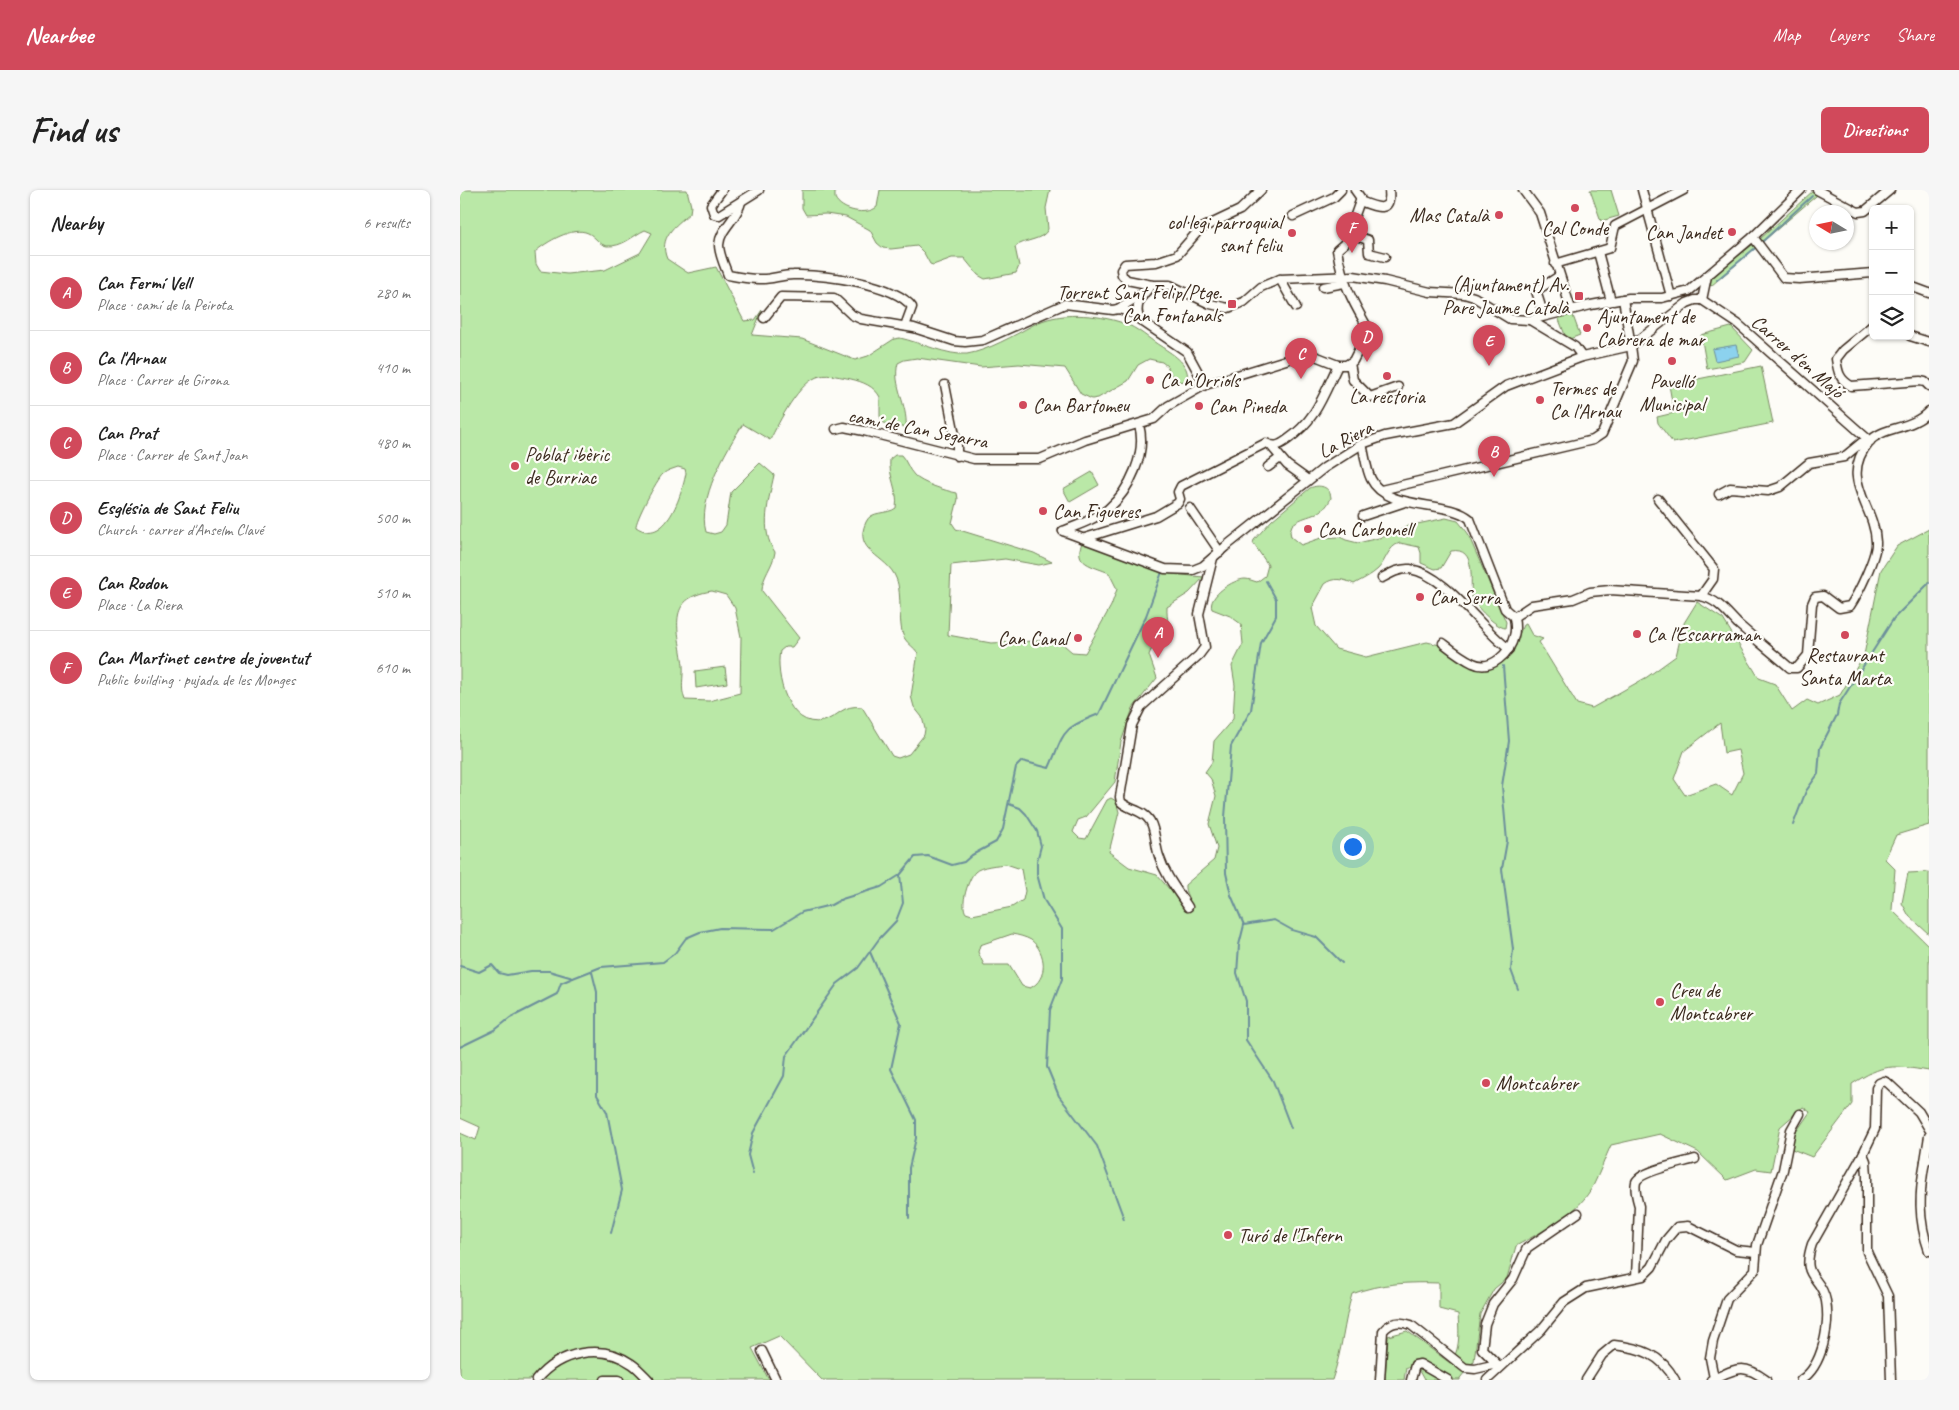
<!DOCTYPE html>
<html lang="en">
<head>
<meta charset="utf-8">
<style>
	body { margin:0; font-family:Caveat,sans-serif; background:#f6f6f6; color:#222 }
	.controls { position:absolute; right:15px; top:15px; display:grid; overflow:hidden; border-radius:8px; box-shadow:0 1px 4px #0004 }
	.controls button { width:45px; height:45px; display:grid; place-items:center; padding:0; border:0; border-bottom:1px solid #e0e0e0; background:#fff; color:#222; font:25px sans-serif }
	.compass { position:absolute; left:1349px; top:15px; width:45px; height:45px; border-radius:50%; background:#fff; box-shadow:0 1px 4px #0004; rotate:280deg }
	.you { position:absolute; left:892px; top:656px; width:18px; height:18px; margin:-12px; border:4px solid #fff; border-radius:50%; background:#1a73e8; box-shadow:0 0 0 8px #1a73e833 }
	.badge { display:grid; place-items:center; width:32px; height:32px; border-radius:50%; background:#d1495b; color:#fff; font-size:16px; font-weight:700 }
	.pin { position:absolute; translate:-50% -41px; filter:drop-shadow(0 1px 2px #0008) }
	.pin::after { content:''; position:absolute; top:26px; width:18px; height:15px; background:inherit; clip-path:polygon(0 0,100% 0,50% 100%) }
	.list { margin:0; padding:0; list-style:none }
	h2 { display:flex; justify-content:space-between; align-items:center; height:65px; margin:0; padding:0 20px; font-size:21px }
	h2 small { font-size:16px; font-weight:400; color:#767676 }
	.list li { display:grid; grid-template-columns:32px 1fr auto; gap:15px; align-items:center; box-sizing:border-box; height:75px; padding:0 20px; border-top:1px solid #e0e0e0 }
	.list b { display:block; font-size:19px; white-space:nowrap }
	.list p { margin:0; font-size:16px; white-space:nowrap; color:#767676 }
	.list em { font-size:16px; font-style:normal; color:#767676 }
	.icon { flex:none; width:28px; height:28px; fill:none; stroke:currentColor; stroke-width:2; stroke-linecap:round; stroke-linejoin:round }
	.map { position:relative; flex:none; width:1469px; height:1190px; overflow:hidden; border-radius:8px }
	header { display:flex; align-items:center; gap:30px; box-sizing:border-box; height:70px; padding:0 25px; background:#d1495b; color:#fff }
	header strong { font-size:24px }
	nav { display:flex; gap:28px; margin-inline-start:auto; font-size:18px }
	.intro { display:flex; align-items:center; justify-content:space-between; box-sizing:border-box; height:120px; padding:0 30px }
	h1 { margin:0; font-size:35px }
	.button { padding:12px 22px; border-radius:8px; background:#d1495b; color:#fff; font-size:18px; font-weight:700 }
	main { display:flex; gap:30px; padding:0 30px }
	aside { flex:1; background:#fff; border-radius:8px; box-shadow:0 1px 4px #0004 }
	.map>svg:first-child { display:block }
</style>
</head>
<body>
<header>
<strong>Nearbee</strong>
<nav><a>Map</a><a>Layers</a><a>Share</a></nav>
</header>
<div class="intro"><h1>Find us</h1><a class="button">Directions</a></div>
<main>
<aside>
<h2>Nearby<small>6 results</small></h2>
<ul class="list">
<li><span class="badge">A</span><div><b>Can Fermí Vell</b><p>Place · camí de la Peirota</p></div><em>280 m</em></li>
<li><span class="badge">B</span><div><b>Ca l'Arnau</b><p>Place · Carrer de Girona</p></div><em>410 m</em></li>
<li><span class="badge">C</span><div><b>Can Prat</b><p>Place · Carrer de Sant Joan</p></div><em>480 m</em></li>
<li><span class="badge">D</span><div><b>Església de Sant Feliu</b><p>Church · carrer d'Anselm Clavé</p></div><em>500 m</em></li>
<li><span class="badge">E</span><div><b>Can Rodon</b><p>Place · La Riera</p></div><em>510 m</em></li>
<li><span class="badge">F</span><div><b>Can Martinet centre de joventut</b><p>Public building · pujada de les Monges</p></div><em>610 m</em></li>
</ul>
</aside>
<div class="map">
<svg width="1469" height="1190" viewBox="0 0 1469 1190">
	<rect width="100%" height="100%" fill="#fdfcf7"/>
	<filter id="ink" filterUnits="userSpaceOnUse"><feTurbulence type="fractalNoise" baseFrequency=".02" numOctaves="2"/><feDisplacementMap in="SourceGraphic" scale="10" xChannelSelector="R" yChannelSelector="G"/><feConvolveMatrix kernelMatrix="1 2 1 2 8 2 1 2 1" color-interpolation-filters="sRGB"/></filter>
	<g filter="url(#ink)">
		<g fill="#bae8a7" stroke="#7a8962" fill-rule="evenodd">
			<path d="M0,0h227l4,16 -1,7c-15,13 -32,24 -23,46l21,14 28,-6 28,54 11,-1 7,-10 -10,25 50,4 53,21 13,-4 26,-17 6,-1c19,4 48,18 67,16 20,-3 48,-19 66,-29 25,-14 64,-11 90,-2 14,4 27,17 39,24 12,8 29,18 25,34l-12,1 -8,-16 -5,-4 -13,-3 -11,6 -10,16 -30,17 -6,1 -11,-5 -16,-26 -46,-4 -38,3 -64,-9 -13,2 -6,3c-6,22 10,42 8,64h-13l-11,-5 -2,-6v-19c-6,-11 -17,-15 -29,-18 -9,-2 -22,-5 -31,-3 -21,5 -41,46 -50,64l-27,-16c-17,26 -46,76 -37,108l8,2 7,-2 5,-7 5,-33 29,-29 14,12c-5,24 -15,55 1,77 -2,15 -13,24 -13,39l37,47 -7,9h-7l-5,4c-5,24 8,78 43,70 16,-4 19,-17 39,-14l30,49 6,2 11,-4 15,-19 1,-6 -3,-12 -8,-10 -3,-11 7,-43c-4,-6 -10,-9 -13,-14 -8,-11 -2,-45 -9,-61 -9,-23 -44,-26 -30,-56 5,-12 21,-7 30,-14 3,-17 -8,-31 -6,-49l5,-4h6c6,6 7,14 13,20 7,8 32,16 43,18l1,6 -6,24 4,6 78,24 18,9 -13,3 -34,-6 -54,6 -3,70 43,8 67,-3 14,12 13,1 26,-47 6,-17 -8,-16c-15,-7 -38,-9 -26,-32l87,33 34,3 -15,16 -22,14c-1,25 12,26 -16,43l-2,5 8,23 -24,30 -12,34 -6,40 -29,35 -8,3 -5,12 6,6 7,1 21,-39 4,-2 5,3 3,11 -10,40 20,15 28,8 27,31 6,2c1,-9 -6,-15 -5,-23l29,-25 3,-12 -8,-24 7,-28 -5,-17 -6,-7 7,-10 2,-21 19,-22 2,-34 -3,-19 11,-22 -2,-20 -11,-8 -18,-7c-5,-13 22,-30 33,-30 4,0 8,2 12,3l8,-6 3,-11 -15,-22 1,-3 18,-20 38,-32c9,-4 20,-2 21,10 -9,21 -26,15 -39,27l-2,6 1,6 10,8 20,-7 19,-1 6,3 12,3 33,-8 17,-9 38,-8 12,3 9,11 39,90 -1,6c-9,-1 -31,-22 -33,-31 -3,-13 6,-51 -21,-46l-10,17 -6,1 -14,-6v-10l-2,-6 -19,-4c-12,3 -14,18 -22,26 -6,6 -17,11 -24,15 -10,-5 -20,-7 -29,0l-13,24 4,18 20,23 30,8 61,-15 17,4 32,23h14l20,-12 13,-32 3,-1 6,11 11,4 -4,3 38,62 15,4 55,-31 29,-21 8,-33 13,-21 26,17 36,59 16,6 17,27 15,-11 11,5 22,-10 24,-40 17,-85 16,-24 32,-17v296l-33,10 -11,24 10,10 -3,41 37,36v125c-37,-6 -45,-8 -77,13v20l-40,53 -20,-8 2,-14 16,-23 -7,-5 -23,20 -9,44 -15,-2 -29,11 -29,-28 -38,-18 -49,11c-6,13 -11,27 -17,39 -16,31 -48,45 -78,62l-9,32 -13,11 -14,25 -6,47 -14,17v2h-36l-6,-11 -12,-2 -2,13h-19l3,-44 19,-5 43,32c11,-13 9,-32 8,-49l-19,-5v-26c-29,-1 -59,0 -87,11 -8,28 -10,58 -20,86h-510l-43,-44 -27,12 17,32h-309v-247l16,7 4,-13 -20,-9zM185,40l7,3 -12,20 -35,17 -38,4 -27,-3 -4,-7 -1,-12c11,-10 38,-26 53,-19 7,3 11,12 19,13 16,1 25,-10 38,-16zM218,277l7,2 1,4c-4,21 -20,74 -50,54 -1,-6 21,-48 27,-53 4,-4 10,-5 15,-7zM252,401l14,4 9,13 6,29 -1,56 -31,8 -24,-1c-5,-12 -1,-23 -2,-35 -4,-35 -19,-67 29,-74zM1260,533l4,30 14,-3 5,23 -11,22 -16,-11 -31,11 -11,-16 10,-28zM546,674l15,5 4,22 -2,9 -11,7 -40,8 -6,-2c-6,-8 2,-34 9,-41 6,-6 23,-7 31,-8zM552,744c6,1 14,3 19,6 16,12 17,40 -1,48l-8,-2 -13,-21h-25l-6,-13 2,-7z"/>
			<path d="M342,0h33v8c6,13 31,18 42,9l3,-17h170l-4,18 2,21c-5,12 -24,10 -33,18l4,19 -3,7 -31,6 -7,-4 -14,-17h-12l-19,7 -3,-1 -6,-11 -7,-7 -26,3 -8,-1 -6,-5 -7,-13 -24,-13 -20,-3 -20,1 -4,-7z"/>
			<path d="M1130,0h21l8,26 -18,5z"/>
			<path d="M1354,0h9l-112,96 -4,-6 53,-41z"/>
			<path d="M1112,123l8,22 -13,5 -9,-23z"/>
			<path d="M1271,137l22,23 -8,12 -38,7 -6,-34z"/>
			<path d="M1301,176l12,57 -100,20 -15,-20 -1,-6 17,-4 -5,-28z"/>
			<path d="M632,282l7,13 -29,17 -7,-13z"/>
			<path d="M265,477l2,16 -31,5 -1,-17z"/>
			<path d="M1469,682v62l-20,-18 -7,-13 6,-30z"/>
		</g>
		<path fill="#8cd2ee" stroke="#6c8f9b" d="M1276,155l3,11 -24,5 -3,-12z"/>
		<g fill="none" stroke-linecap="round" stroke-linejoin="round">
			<g stroke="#6c8f9b" stroke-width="2">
				<path d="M1303,51l49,-45"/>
				<path d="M1257,90l37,-31"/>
				<path d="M806,391l10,18v17l-15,27 -10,67 -20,36 -6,71 1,56 5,22 13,30 -5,20 -2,28 9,28v39l27,41 18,47"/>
				<path d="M1043,476l6,75 -7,45 5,55 -5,28 11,80 -2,21 7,19"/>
				<path d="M549,614l11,4 6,6 11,17 4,15 -4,15v13l7,26 18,29v50l-12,31 -3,57 12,29 38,50 27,73"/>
				<path d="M1333,635l13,-34 12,-17 2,-26 17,-33 2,-11 55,-86 35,-35"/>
				<path d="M784,735l30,-5 18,10 24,7 26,26"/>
				<path d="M410,762l31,71 -10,46 25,51v18l-7,30v50"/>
				<path d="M0,776l19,6 13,-7 7,8 8,2 24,-4h18l24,7 28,-11 62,-5 12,-9 11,-15 14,-6 20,-4 54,1 28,-17 29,-7 11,-6 39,-12 19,-12 15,-18 13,-1 24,9 12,-3 8,-7 24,-13 7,-13 13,-62 6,-6 27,7c16,-36 11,-39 50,-54l47,-98 16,-44"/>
				<path d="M132,782l5,20v103l10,17 15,78 -11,43"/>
				<path d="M0,857l35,-17 15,-12 47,-24 4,-11 12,-5"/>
				<path d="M293,984l-5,-19 5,-22 31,-57 2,-20 51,-72 21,-16 21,-29 17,-18 7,-18 -3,-28"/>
			</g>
			<defs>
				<g id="minor">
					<path d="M262,0l-11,15 3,9 5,1 40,-25"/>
					<path d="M801,0l-21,20 -40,19 -23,26 -21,7 -31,2 -4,6 1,5 5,5 25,5h18l40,19 18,4 16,-6 17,-15 19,-8 73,-3 32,5 45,11 34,2 10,3 36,22 20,1 61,-15 38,-7h33l27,-7 64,-54 48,-47"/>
					<path d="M1063,0l17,23 31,96"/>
					<path d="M1182,0l29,106"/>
					<path d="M1357,0l41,22 7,-1 25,-21"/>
					<path d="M900,11c15,6 32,14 29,-11"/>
					<path d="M281,12c-3,16 -21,26 -22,43 0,9 6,22 9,30 10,2 21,4 31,4 11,1 22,-4 34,-4 28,-1 102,8 119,32l-7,19"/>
					<path d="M833,26l41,-19 7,-7"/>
					<path d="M888,43l20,7 1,13 16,4"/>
					<path d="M1293,47l31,41 15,1 74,-6"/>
					<path d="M1138,62l13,49"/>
					<path d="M1095,74l55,-16 5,-22 69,-36"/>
					<path d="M820,89l16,28"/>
					<path d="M692,95c-10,10 -19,21 -12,35l47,32 18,33"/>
					<path d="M1450,96l19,7"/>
					<path d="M863,97l21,-4"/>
					<path d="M1163,109l7,41"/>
					<path d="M1242,110l36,24 132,117"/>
					<path d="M1242,110l5,-24"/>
					<path d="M658,119l24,-15"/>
					<path d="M1084,126l-8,-25 23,-15"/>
					<path d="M304,128l17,-21 53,1 18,17 9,4 53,9 40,13 11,1 18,-2 82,-36 48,6 5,-1 19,5"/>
					<path d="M1070,130l45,27 7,10"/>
					<path d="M1413,135l-30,25 -7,9c2,13 3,20 15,27l69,-5 5,1 4,4"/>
					<path d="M1450,146l19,6"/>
					<path d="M890,173l3,17 17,17 28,-10"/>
					<path d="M485,195l12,60v11"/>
					<path d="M376,239l8,-2 20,4 110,28h66l45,-19 69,-21 14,-13 37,-21 97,-30 8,-1 28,11h8l7,-4 7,-14 15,-6c-19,-35 -31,-50 -38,-91l8,-7 15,-42v-4l-5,-7"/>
					<path d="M902,254c3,11 4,25 9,35 16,33 76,20 99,40l35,90 9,8"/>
					<path d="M811,256l16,19 21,15"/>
					<path d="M808,277l12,-9"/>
					<path d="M921,300l212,-50 9,-6 31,-73 -2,-15"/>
					<path d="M1259,304l11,-6 38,3 12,-4 29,-24 35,-6 17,-14 9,-2"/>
					<path d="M1198,309l56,70 -1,10 -12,17"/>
					<path d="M730,318l30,44"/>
					<path d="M903,326l42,-14"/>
					<path d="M603,341l102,38 28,1 10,-4 22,-19 99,-79 38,-24 23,-8 69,-13 52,-37 76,-29 49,-11 56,-43 8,-3h7"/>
					<path d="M603,341c15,-6 33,-12 45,-22 22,-19 39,-56 31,-84"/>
					<path d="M625,348l71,-22 22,-13 2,-4 -2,-7 3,-6 85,-43c9,5 14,2 21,-3 29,-20 36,-44 51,-75"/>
					<path d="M922,388c9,-5 18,-10 28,-9 37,6 70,59 99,80"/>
					<path d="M1054,427l18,-12 41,-6 17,-7 20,-2 91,6c17,4 25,16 37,28 17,15 35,29 52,44h7l11,-13 4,-51 3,-7 8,-1 16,12 11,-2c8,-12 27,-50 26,-64 -1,-37 -38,-62 -7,-100 14,-16 43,-12 60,-31"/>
					<path d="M983,453c9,7 19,15 30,20 18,9 37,-10 41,-27 2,-6 1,-13 0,-19"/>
					<path d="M728,717c-11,-17 -23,-32 -29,-51 -4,-11 -3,-25 -9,-35 -6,-11 -21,-11 -29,-19l-1,-5 12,-72 9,-18 58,-52 6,-8 -6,-33 14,-56"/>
					<path d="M1469,969l-4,2c-6,32 -7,59 4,90"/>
					<path d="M1465,971l4,-25"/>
					<path d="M1176,1087l3,-71c-2,-7 -5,-16 -3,-24 4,-11 46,-19 59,-23"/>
					<path d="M302,1161l14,29"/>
					<path d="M1254,1188l-4,-20 3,-17 14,-42 28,-29 2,-25 26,-75 8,-40 9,-16"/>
					<path d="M76,1190c23,-28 65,-38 96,-16 6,4 12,11 17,16"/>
					<path d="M145,1190h14"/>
					<path d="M920,1190l3,-49c8,-10 17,-10 28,-6l54,43 10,1 22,-5 -15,-15 3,-25 8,-20 20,-25 14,-31 51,-35"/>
					<path d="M951,1190l4,-15 5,-1 28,16"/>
					<path d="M1027,1190l54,-50 23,-28 22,-14 57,-12 9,-9 14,-27 11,-13 11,-1 48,24 20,2"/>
					<path d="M1126,1190l16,-25 12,-10c27,3 47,9 61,35"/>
					<path d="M1251,1190c25,-11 31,-18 55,0"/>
					<path d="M1341,1190c22,-14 29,-55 25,-79 -5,-27 -26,-21 -14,-57l51,-90"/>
					<path d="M1431,1190l-3,-84 -21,-44v-76l-1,-15 -3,-7 12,-25 1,-41 3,-5 5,-2 4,2 31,29 10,17"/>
				</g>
			</defs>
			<use href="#minor" stroke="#3b2a1e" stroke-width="11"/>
			<use href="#minor" stroke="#fdfcf7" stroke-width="8"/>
		</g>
	</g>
	<g fill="#d1495b" stroke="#fdfcf7" stroke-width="2">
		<circle cx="1115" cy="18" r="5"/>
		<circle cx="1039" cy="25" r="5"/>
		<circle cx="1272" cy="42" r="5"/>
		<circle cx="832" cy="43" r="5"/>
		<rect x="1114" y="101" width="10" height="10" rx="2.5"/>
		<rect x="767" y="109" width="10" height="10" rx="2.5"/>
		<circle cx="1127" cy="138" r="5"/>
		<circle cx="1212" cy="171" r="5"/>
		<circle cx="927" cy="186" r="5"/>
		<circle cx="690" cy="190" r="5"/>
		<circle cx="1080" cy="210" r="5"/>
		<circle cx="563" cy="215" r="5"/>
		<circle cx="739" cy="216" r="5"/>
		<circle cx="55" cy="276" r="5"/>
		<circle cx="583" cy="321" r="5"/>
		<circle cx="848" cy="339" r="5"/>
		<circle cx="960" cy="407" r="5"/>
		<circle cx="1177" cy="444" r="5"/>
		<circle cx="1385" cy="445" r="5"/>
		<circle cx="618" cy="448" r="5"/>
		<circle cx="1200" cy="812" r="5"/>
		<circle cx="1026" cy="893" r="5"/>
		<circle cx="768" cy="1045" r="5"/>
	</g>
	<g text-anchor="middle" stroke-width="4.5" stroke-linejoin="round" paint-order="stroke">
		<g font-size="20" fill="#3b2a1e" stroke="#fdfcf7" text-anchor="start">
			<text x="1029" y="32" text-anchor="end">Mas Català</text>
			<text x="822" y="39" text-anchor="end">col·legi parroquial<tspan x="822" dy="23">sant feliu</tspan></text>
			<text x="1115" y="45" text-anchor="middle">Cal Conde</text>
			<text x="1262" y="49" text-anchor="end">Can Jandet</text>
			<text x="1109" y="101" text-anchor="end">(Ajuntament) Av.<tspan x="1109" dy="23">Pare Jaume Català</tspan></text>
			<text x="762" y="109" text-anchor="end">Torrent Sant Felip/Ptge.<tspan x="762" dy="23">Can Fontanals</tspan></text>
			<text x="1137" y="133">Ajuntament de<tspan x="1137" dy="23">Cabrera de mar</tspan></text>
			<text x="700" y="197">Ca n'Orriols</text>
			<text x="1212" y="198" text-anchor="middle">Pavelló<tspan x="1212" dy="23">Municipal</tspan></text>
			<text x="1090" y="205">Termes de<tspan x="1090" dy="23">Ca l'Arnau</tspan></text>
			<text x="927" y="213" text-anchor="middle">La rectoria</text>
			<text x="573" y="222">Can Bartomeu</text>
			<text x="749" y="223">Can Pineda</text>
			<text x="65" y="271">Poblat ibèric<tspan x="65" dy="23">de Burriac</tspan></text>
			<text x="593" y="328">Can Figueres</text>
			<text x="858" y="346">Can Carbonell</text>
			<text x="970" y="414">Can Serra</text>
			<text x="1187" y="451">Ca l'Escarraman</text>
			<text x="608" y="455" text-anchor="end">Can Canal</text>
			<text x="1385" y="472" text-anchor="middle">Restaurant<tspan x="1385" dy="23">Santa Marta</tspan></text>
			<text x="1210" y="807">Creu de<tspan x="1210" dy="23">Montcabrer</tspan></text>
			<text x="1036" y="900">Montcabrer</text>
			<text x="778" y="1052">Turó de l'Infern</text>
		</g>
		<g font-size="20" fill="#3b2a1e" stroke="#fdfcf7">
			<text transform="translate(1338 166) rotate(41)" y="7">Carrer d'en Majó</text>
			<text transform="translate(458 238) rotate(11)" y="7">camí de Can Segarra</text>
			<text transform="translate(885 249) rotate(-28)" y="7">La Riera</text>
		</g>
	</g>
</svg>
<div class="controls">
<button>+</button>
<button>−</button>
<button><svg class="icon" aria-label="layers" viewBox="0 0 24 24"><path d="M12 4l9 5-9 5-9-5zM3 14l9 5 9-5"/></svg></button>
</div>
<svg class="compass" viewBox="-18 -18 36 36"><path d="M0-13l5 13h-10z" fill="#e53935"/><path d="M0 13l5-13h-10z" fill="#767676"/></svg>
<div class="you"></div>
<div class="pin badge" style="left:698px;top:468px">A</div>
<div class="pin badge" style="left:1034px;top:287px">B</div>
<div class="pin badge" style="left:841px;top:189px">C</div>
<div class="pin badge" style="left:907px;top:172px">D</div>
<div class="pin badge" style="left:1029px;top:176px">E</div>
<div class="pin badge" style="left:892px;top:63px">F</div>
</div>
</main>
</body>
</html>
